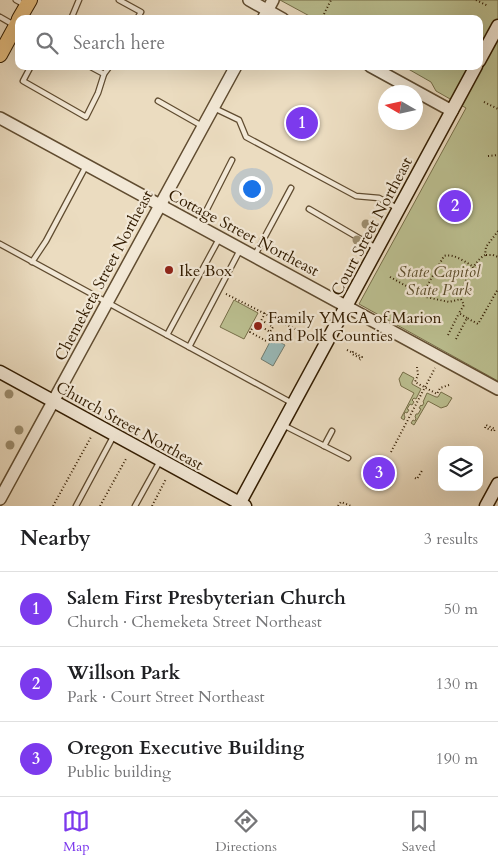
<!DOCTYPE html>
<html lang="en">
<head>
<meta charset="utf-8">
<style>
	body { margin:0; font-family:Cardo,serif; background:#f2f2f2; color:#202124 }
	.controls { position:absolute; right:15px; bottom:15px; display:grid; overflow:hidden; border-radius:10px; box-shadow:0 5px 20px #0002 }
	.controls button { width:45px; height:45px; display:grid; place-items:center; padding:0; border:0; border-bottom:1px solid #e0e0e0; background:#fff; color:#202124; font:25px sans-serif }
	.compass { position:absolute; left:378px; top:85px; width:45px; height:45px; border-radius:50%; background:#fff; box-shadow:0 5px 20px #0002; rotate:279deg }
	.you { position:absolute; left:251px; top:188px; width:18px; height:18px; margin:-12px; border:4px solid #fff; border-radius:50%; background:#1a73e8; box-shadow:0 0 0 8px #1a73e833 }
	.badge { display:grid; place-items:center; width:32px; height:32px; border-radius:50%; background:#7c3aed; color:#fff; font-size:16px; font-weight:700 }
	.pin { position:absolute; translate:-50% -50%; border:2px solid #fff; box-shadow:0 1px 5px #0006 }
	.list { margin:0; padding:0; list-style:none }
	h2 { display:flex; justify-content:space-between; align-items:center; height:65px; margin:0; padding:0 20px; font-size:21px }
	h2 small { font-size:16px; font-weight:400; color:#757577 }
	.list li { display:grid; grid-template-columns:32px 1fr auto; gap:15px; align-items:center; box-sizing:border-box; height:75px; padding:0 20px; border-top:1px solid #e0e0e0 }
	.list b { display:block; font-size:19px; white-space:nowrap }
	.list p { margin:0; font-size:16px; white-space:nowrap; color:#757577 }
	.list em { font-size:16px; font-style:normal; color:#757577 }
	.icon { flex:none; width:28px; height:28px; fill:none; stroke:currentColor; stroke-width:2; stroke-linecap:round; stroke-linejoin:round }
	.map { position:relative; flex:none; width:498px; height:506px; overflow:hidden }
	.search { position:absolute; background:#fff; box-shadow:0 5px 20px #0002; left:15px; right:15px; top:15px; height:55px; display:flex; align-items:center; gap:12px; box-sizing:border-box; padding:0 18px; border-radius:10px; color:#757577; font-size:19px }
	.sheet { height:290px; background:#fff }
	nav { display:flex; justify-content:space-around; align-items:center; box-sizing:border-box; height:70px; border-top:1px solid #e0e0e0; background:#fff; font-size:14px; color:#757577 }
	nav a { display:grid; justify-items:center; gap:2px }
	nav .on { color:#7c3aed }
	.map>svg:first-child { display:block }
</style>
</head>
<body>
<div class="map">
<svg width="498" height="506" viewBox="0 0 498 506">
	<rect width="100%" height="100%" fill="#ebdcc0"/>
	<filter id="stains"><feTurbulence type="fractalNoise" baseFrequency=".004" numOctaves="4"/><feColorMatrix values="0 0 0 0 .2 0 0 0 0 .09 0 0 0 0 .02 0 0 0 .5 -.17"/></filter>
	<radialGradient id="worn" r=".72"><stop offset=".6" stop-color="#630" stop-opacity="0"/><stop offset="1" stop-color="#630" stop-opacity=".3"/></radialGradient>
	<g fill="#bbbf90" stroke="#766e48">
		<path d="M280,0h218v381l-139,-77 107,-196 -30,-17 -5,-9 -28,-16h76v-47h-164z"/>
		<path d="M234,300l24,13 -14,26 -24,-12z"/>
		<path d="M403,372l11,6 -2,4v2l9,5 -5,10 -2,-1 -2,2 2,2 -2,3 -2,-1 -3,5 2,1 -2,3 -2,-1 -1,3 1,2 -1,3 -3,-2 13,-25 -13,-7 -2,-7z"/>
		<path d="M441,392l11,6 -5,8 -6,2 -13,-7 -14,24 -3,-2 2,-3 2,1 1,-3 -1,-1 1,-3h2l3,-5 -2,-1 2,-3 1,1 2,-3 -1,-1 4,-9 9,4h2z"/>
	</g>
	<path fill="#99bab9" stroke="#707b6f" d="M272,338l13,7 -12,21 -12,-7z"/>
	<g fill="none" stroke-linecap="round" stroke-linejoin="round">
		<defs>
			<g id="service">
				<path d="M16,0l9,5"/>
				<path d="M119,0l22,12 -4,7"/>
				<path d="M0,17l14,8"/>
				<path d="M71,19l8,-19"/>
				<path d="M31,66l-8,15 63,36 12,-24 6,-19 -15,-8"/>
				<path d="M104,74l6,-8"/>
				<path d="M158,101l44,25"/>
				<path d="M214,108l25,12 7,17 110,59 23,2 18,10"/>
				<path d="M309,209l67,39"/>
				<path d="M199,225l33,-65"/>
				<path d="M0,244l292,159"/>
				<path d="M255,255l36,-67"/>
				<path d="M32,262l14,-21 40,-75"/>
				<path d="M167,335l53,-98"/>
				<path d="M189,347l51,-97"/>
				<path d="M283,425l65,33"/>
				<path d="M324,446l8,-15"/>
				<path d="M76,506l37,-69"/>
				<path d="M135,506l25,-45"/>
			</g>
			<g id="tertiary">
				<path d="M249,0l34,19"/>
				<path d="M263,19l10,-19"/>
				<path d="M370,66l82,45"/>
				<path d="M0,118l498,271"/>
				<path d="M0,499l236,-433"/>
			</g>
			<g id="secondary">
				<path d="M479,61l19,-35"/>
				<path d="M0,372l245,134"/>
				<path d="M238,506l238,-440"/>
				<path d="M486,506l12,-22"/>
			</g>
			<g id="primary">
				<path d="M19,19l11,-19"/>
				<path d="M0,55l19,-35"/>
			</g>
		</defs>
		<use href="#service" stroke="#604c30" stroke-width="7"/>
		<use href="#tertiary" stroke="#604c30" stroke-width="14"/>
		<use href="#secondary" stroke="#321c00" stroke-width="15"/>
		<use href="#primary" stroke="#321c00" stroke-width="16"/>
		<g stroke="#321c00" stroke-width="2" stroke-dasharray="1 2.5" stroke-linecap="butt">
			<path d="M476,0l12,6"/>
			<path d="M324,14l7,-14"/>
			<path d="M484,102l14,7"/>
			<path d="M488,156l10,-1"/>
			<path d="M486,255h7l5,2"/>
			<path d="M390,277l36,20 23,5 12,-3"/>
			<path d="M226,294l83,42"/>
			<path d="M422,295l22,-39c10,-3 21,6 30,11"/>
			<path d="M265,313l-6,12 -4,-2 -5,9 18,10"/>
			<path d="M467,318l-8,-5 5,-8 -4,-8v-4c5,-11 14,-32 25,-38l1,-8 12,-16"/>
			<path d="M259,325l11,7 3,-5 -10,-6"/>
			<path d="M448,335l11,-22"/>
			<path d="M456,339l11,-21 11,6 20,-35"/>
			<path d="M347,350l6,3"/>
			<path d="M360,358l-8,-4 1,-2 9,5 -2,3"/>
			<path d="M417,367l1,8 -3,7 22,12 3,-6 9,-3"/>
			<path d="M485,428l1,-3 9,4 -1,2 -8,-3"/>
			<path d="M391,452l44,-84"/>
			<path d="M415,478l2,1 6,-10"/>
			<path d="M53,506l38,-69"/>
			<path d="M100,506l27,-49"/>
			<path d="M152,506l14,-27"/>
			<path d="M338,506l3,-4 10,4"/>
		</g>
		<use href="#service" stroke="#f2e8d6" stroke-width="4.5"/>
		<use href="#tertiary" stroke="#f2e8d6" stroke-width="11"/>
		<use href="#secondary" stroke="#f2e8d6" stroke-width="12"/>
		<use href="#primary" stroke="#e6be80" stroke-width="14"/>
	</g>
	<g fill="#9c8d6e">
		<circle cx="366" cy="224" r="4.5"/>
		<circle cx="357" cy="240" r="4.5"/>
		<circle cx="9" cy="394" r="4.5"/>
		<circle cx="19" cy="430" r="4.5"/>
		<circle cx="10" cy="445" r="4.5"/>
	</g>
	<g fill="#8f2418" stroke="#f2e8d6" stroke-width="2">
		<circle cx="169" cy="270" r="5"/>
		<circle cx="258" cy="326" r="5"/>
	</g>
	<g text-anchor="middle" stroke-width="4.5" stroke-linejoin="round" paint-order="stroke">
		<g font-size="16" fill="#321c00" stroke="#f2e8d6">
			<text transform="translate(371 226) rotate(-62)" y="6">Court Street Northeast</text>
			<text transform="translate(244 232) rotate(28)" y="6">Cottage Street Northeast</text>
			<text transform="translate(103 275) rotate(-62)" y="6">Chemeketa Street Northeast</text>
			<text transform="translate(130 425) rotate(29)" y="6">Church Street Northeast</text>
		</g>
		<g font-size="16" fill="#321c00" stroke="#f2e8d6" text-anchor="start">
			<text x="179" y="276">Ike Box</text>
			<text x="268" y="323">Family YMCA of Marion<tspan x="268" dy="18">and Polk Counties</tspan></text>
		</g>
		<g font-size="16" font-style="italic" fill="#5b4d2b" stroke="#f2e8d6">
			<text x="439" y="277">State Capitol<tspan x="439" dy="18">State Park</tspan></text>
		</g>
	</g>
	<rect width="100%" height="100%" filter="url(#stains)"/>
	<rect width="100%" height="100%" fill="url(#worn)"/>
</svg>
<div class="controls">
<button><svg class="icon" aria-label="layers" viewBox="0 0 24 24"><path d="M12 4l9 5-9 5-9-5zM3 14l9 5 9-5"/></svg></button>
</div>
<svg class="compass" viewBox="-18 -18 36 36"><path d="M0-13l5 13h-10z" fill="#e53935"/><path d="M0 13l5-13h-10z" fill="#757577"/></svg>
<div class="you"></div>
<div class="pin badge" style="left:302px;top:123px">1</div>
<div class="pin badge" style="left:455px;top:206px">2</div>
<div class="pin badge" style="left:379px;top:473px">3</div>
<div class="search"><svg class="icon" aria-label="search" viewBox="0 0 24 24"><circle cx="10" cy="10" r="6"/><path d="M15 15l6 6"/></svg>Search here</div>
</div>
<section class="sheet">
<h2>Nearby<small>3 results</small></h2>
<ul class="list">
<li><span class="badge">1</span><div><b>Salem First Presbyterian Church</b><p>Church · Chemeketa Street Northeast</p></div><em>50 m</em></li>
<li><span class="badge">2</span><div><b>Willson Park</b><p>Park · Court Street Northeast</p></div><em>130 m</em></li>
<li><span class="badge">3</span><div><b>Oregon Executive Building</b><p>Public building</p></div><em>190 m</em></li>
</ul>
</section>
<nav>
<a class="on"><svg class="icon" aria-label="map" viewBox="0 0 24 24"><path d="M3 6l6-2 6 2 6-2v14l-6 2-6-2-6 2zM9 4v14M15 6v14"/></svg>Map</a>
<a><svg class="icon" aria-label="directions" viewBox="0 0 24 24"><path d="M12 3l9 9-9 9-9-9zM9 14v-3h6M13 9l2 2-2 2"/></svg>Directions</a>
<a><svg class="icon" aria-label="saved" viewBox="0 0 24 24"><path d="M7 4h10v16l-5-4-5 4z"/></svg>Saved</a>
</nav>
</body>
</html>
